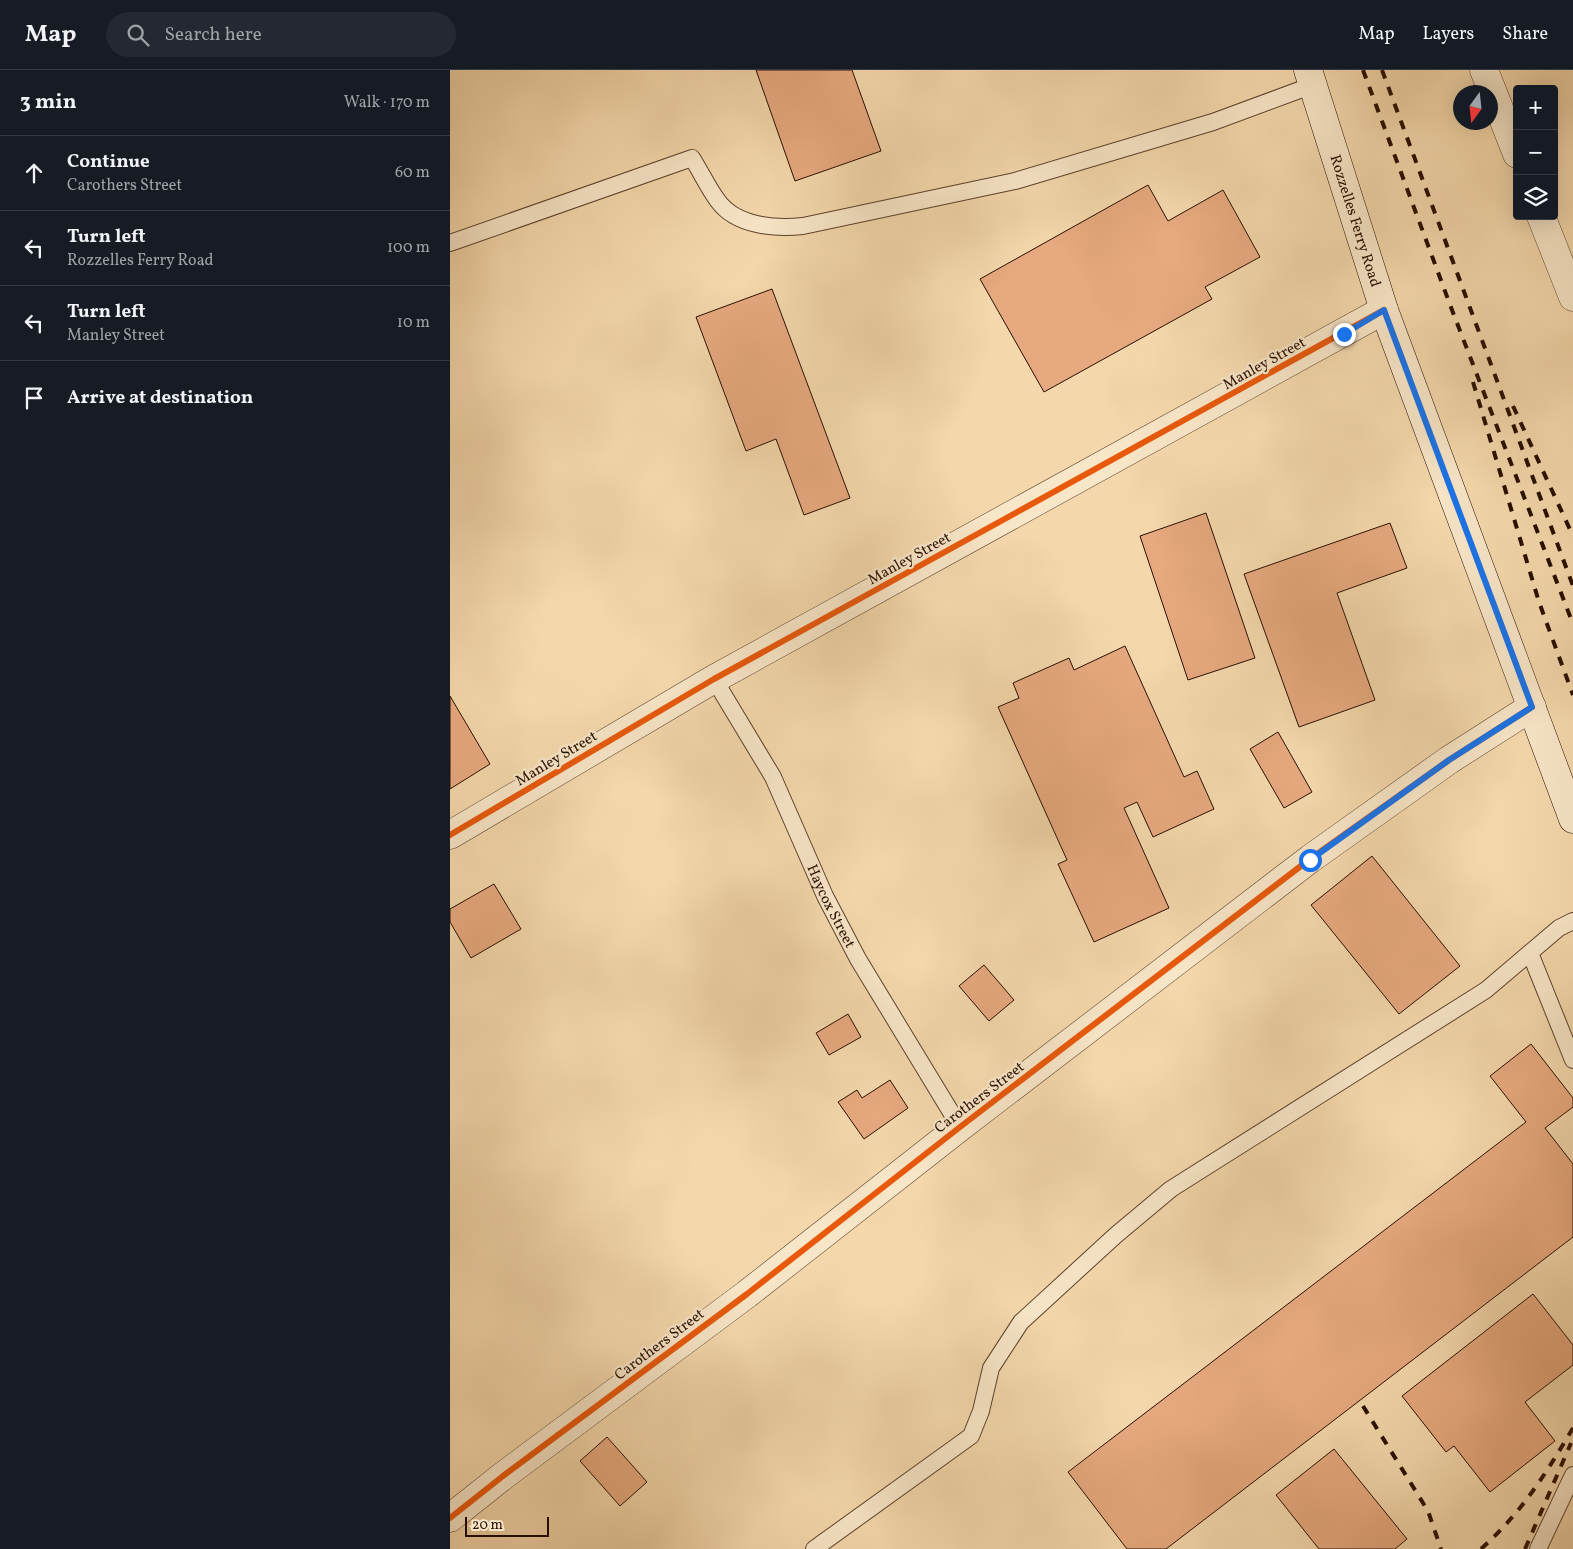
<!DOCTYPE html>
<html lang="en">
<head>
<meta charset="utf-8">
<style>
	body { margin:0; font-family:Vollkorn,serif; background:#242831; color:#f1f3f6 }
	.controls { position:absolute; right:15px; top:15px; display:grid; overflow:hidden; border-radius:5px; box-shadow:0 5px 20px #0002 }
	.controls button { width:45px; height:45px; display:grid; place-items:center; padding:0; border:0; border-bottom:1px solid #363941; background:#171b24; color:#f1f3f6; font:25px sans-serif }
	.compass { position:absolute; left:1003px; top:15px; width:45px; height:45px; border-radius:50%; background:#171b24; box-shadow:0 5px 20px #0002; rotate:195deg }
	.scale { position:absolute; left:15px; bottom:12px; width:84px; box-sizing:border-box; padding-left:5px; border:2px solid #290f01; border-top:0; font-size:14px; line-height:18px; white-space:nowrap; color:#290f01; -webkit-text-stroke:4px #f8e6c8; paint-order:stroke }
	.stop { position:absolute; width:15px; height:15px; margin:-11px; border:4px solid #1a73e8; border-radius:50%; background:#fff }
	.stop.end { background:#1a73e8; border-color:#fff; box-shadow:0 1px 5px #0008 }
	.list { margin:0; padding:0; list-style:none }
	h2 { display:flex; justify-content:space-between; align-items:center; height:65px; margin:0; padding:0 20px; font-size:21px }
	h2 small { font-size:16px; font-weight:400; color:#9ea1a6 }
	.list li { display:grid; grid-template-columns:32px 1fr auto; gap:15px; align-items:center; box-sizing:border-box; height:75px; padding:0 20px; border-top:1px solid #363941 }
	.list b { display:block; font-size:19px; white-space:nowrap }
	.list p { margin:0; font-size:16px; white-space:nowrap; color:#9ea1a6 }
	.list em { font-size:16px; font-style:normal; color:#9ea1a6 }
	.icon { flex:none; width:28px; height:28px; fill:none; stroke:currentColor; stroke-width:2; stroke-linecap:round; stroke-linejoin:round }
	.map { position:relative; flex:none; width:1123px; height:1479px; overflow:hidden }
	header { display:flex; align-items:center; gap:30px; box-sizing:border-box; height:70px; padding:0 25px; background:#171b24; border-bottom:1px solid #363941 }
	header strong { font-size:24px }
	nav { display:flex; gap:28px; margin-inline-start:auto; font-size:18px }
	.search { width:350px; height:45px; background:#242831; display:flex; align-items:center; gap:12px; box-sizing:border-box; padding:0 18px; border-radius:28px; color:#9ea1a6; font-size:19px }
	main { display:flex }
	aside { flex:1; background:#171b24 }
	.map>svg:first-child { display:block }
</style>
</head>
<body>
<header>
<strong>Map</strong>
<div class="search"><svg class="icon" aria-label="search" viewBox="0 0 24 24"><circle cx="10" cy="10" r="6"/><path d="M15 15l6 6"/></svg>Search here</div>
<nav><a>Map</a><a>Layers</a><a>Share</a></nav>
</header>
<main>
<aside>
<h2>3 min<small>Walk · 170 m</small></h2>
<ul class="list">
<li><svg class="icon" aria-label="ahead" viewBox="0 0 24 24"><path d="M12 20V5M6 11l6-6 6 6"/></svg><div><b>Continue</b><p>Carothers Street</p></div><em>60 m</em></li>
<li><svg class="icon" aria-label="left" viewBox="0 0 24 24"><path d="M17 20v-9H6M10 6l-5 5 5 5"/></svg><div><b>Turn left</b><p>Rozzelles Ferry Road</p></div><em>100 m</em></li>
<li><svg class="icon" aria-label="left" viewBox="0 0 24 24"><path d="M17 20v-9H6M10 6l-5 5 5 5"/></svg><div><b>Turn left</b><p>Manley Street</p></div><em>10 m</em></li>
<li><svg class="icon" aria-label="arrive" viewBox="0 0 24 24"><path d="M6 21V4h12l-3 4 3 4H6"/></svg><div><b>Arrive at destination</b></div></li>
</ul>
</aside>
<div class="map">
<svg width="1123" height="1479" viewBox="0 0 1123 1479">
	<rect width="100%" height="100%" fill="#f4d8ab"/>
	<filter id="stains"><feTurbulence type="fractalNoise" baseFrequency=".004" numOctaves="4"/><feColorMatrix values="0 0 0 0 .2 0 0 0 0 .09 0 0 0 0 .02 0 0 0 .5 -.17"/></filter>
	<radialGradient id="worn" r=".72"><stop offset=".6" stop-color="#630" stop-opacity="0"/><stop offset="1" stop-color="#630" stop-opacity=".3"/></radialGradient>
	<g fill="#e7a97f" stroke="#290f01">
		<path d="M306,0h96l29,81 -86,30z"/>
		<path d="M698,115l20,36 55,-31 37,67 -55,30 7,12 -168,93 -64,-113z"/>
		<path d="M322,219l78,209 -46,17 -28,-76 -30,12 -50,-134z"/>
		<path d="M756,443l49,145 -67,22 -48,-144z"/>
		<path d="M940,453l17,45 -70,25 38,107 -76,27 -55,-153z"/>
		<path d="M675,576l59,131 13,-6 17,38 -61,28 -16,-35 -13,6 45,100 -75,34 -36,-78 9,-4 -69,-153 21,-9 -6,-15 56,-25 5,12z"/>
		<path d="M0,626l40,68 -40,25z"/>
		<path d="M828,662l34,60 -28,16 -34,-59z"/>
		<path d="M922,786l88,110 -61,48 -88,-109z"/>
		<path d="M44,814l27,45 -50,29 -21,-36v-13z"/>
		<path d="M534,895l30,35 -25,21 -30,-35z"/>
		<path d="M398,944l13,23 -32,18 -13,-22z"/>
		<path d="M1081,974l42,54v9l-28,21 28,36v73l-407,312h-39l-59,-77 458,-350 -36,-46z"/>
		<path d="M440,1010l18,28 -44,31 -26,-37 19,-12 5,8z"/>
		<path d="M1083,1224l40,51v20l-48,37 30,39 -65,51 -36,-46 -8,6 -44,-56z"/>
		<path d="M157,1367l40,45 -27,24 -40,-45z"/>
		<path d="M884,1379l73,90 -12,10h-76l-43,-54z"/>
	</g>
	<g fill="none" stroke-linecap="round" stroke-linejoin="round">
		<defs>
			<g id="lane">
				<path d="M0,173l242,-85c9,14 16,30 26,43 18,25 57,28 85,25l212,-45 198,-59 100,-37"/>
				<path id="s1" d="M264,609l59,98 52,119 33,63 102,168"/>
				<path d="M1080,883l43,107"/>
				<path d="M364,1479l157,-113 10,-25 10,-43 30,-46 95,-87 55,-46 315,-199 73,-62 14,-7"/>
				<path d="M1088,1479l35,-74"/>
			</g>
			<g id="street">
				<path d="M1034,0l33,84"/>
				<path d="M1091,146l32,81"/>
				<path d="M0,765l264,-156 670,-369"/>
				<path d="M0,1448l53,-42 244,-182 213,-167 350,-268 139,-99 83,-53"/>
			</g>
			<g id="secondary">
				<path id="s2" d="M858,0l76,240 189,509"/>
			</g>
		</defs>
		<use href="#lane" stroke="#5c412c" stroke-width="18"/>
		<use href="#street" stroke="#5c412c" stroke-width="29"/>
		<use href="#secondary" stroke="#290f01" stroke-width="29"/>
		<use href="#lane" stroke="#f8e6c8" stroke-width="16"/>
		<use href="#street" stroke="#f8e6c8" stroke-width="28"/>
		<use href="#secondary" stroke="#f8e6c8" stroke-width="28"/>
		<g stroke="#290f01" stroke-width="4" stroke-dasharray="9 9" stroke-linecap="butt">
			<path d="M913,0l89,240 121,314"/>
			<path d="M932,0l191,516"/>
			<path d="M1023,312l66,220 34,93"/>
			<path d="M1063,336l60,130"/>
			<path d="M913,1336l65,105 13,38"/>
			<path d="M1031,1479c41,-37 64,-74 92,-121"/>
			<path d="M1075,1479l46,-106"/>
		</g>
		<defs>
			<g id="cycleway">
				<path d="M0,765l264,-156 670,-369"/>
				<path d="M0,1448l53,-42 244,-182 213,-167 350,-268 139,-99 83,-53"/>
			</g>
		</defs>
		<use href="#cycleway" stroke="#f8e6c8" stroke-width="9"/>
		<use href="#cycleway" stroke="#e8590c" stroke-width="6"/>
	</g>
	<g fill="none" stroke-linecap="round" stroke-linejoin="round">
		<path stroke="#1a73e8" stroke-width="6" d="M860,790l139,-100 83,-53 -148,-397 -40,24"/>
	</g>
	<g text-anchor="middle" stroke-width="4.5" stroke-linejoin="round" paint-order="stroke">
		<g font-size="15" fill="#290f01" stroke="#f8e6c8">
			<text dy="5" stroke="none"><textPath href="#s2" startOffset="158">Rozzelles Ferry Road</textPath></text>
			<text transform="translate(814 293) rotate(-29)" y="5">Manley Street</text>
			<text transform="translate(459 488) rotate(-29)" y="5">Manley Street</text>
			<text transform="translate(106 688) rotate(-31)" y="5">Manley Street</text>
			<text dy="5" stroke="none"><textPath href="#s1" startOffset="256">Haycox Street</textPath></text>
			<text transform="translate(529 1027) rotate(-37)" y="5">Carothers Street</text>
			<text transform="translate(209 1274) rotate(-37)" y="5">Carothers Street</text>
		</g>
	</g>
	<rect width="100%" height="100%" filter="url(#stains)"/>
	<rect width="100%" height="100%" fill="url(#worn)"/>
</svg>
<div class="controls">
<button>+</button>
<button>−</button>
<button><svg class="icon" aria-label="layers" viewBox="0 0 24 24"><path d="M12 4l9 5-9 5-9-5zM3 14l9 5 9-5"/></svg></button>
</div>
<svg class="compass" viewBox="-18 -18 36 36"><path d="M0-13l5 13h-10z" fill="#e53935"/><path d="M0 13l5-13h-10z" fill="#9ea1a6"/></svg>
<div class="scale">20 m</div>
<div class="stop" style="left:860px;top:790px"></div>
<div class="stop end" style="left:894px;top:264px"></div>
</div>
</main>
</body>
</html>
